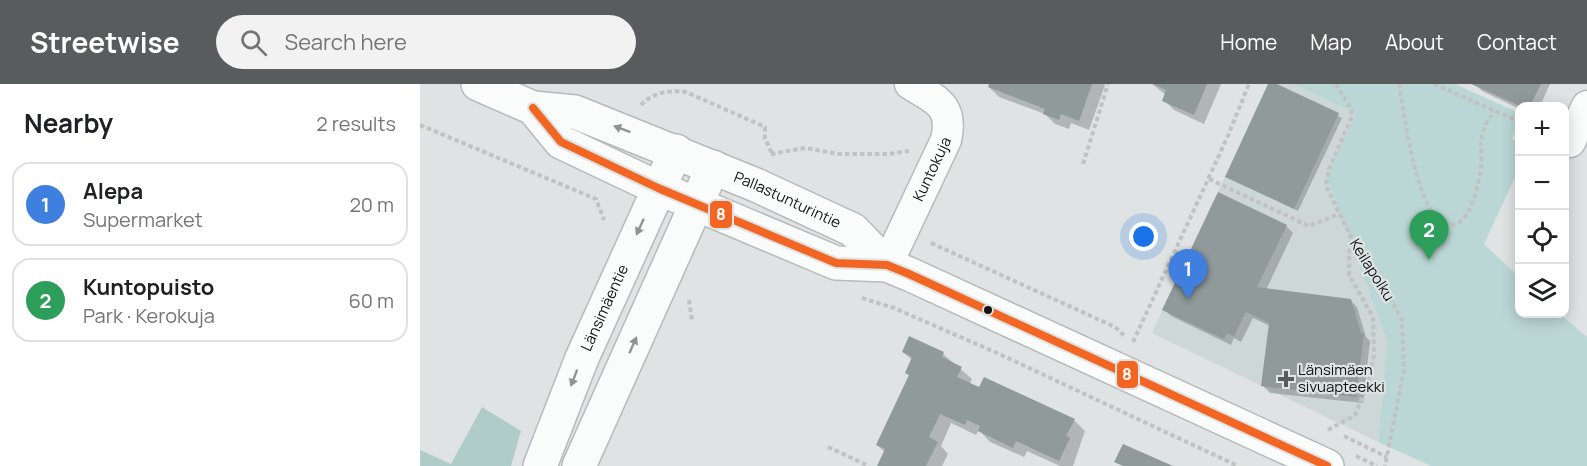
<!DOCTYPE html>
<html lang="en">
<head>
<meta charset="utf-8">
<style>
	body { margin:0; font-family:Manrope,sans-serif; background:#f2f2f2; color:#202124 }
	.controls { position:absolute; right:18px; top:18px; display:grid; overflow:hidden; border-radius:12px; box-shadow:0 3px 15px #0003 }
	.controls button { width:54px; height:54px; display:grid; place-items:center; padding:0; border:0; border-bottom:2px solid #e0e0e0; background:#fff; color:#202124; font:30px sans-serif }
	.you { position:absolute; left:724px; top:153px; width:21px; height:21px; margin:-15px; border:4px solid #fff; border-radius:50%; background:#1a73e8; box-shadow:0 0 0 9px #1a73e833 }
	.badge { display:grid; place-items:center; width:39px; height:39px; border-radius:50%; background:#595c5c; color:#fff; font-size:20px; font-weight:700 }
	.pin { position:absolute; translate:-50% -50px; filter:drop-shadow(0 2px 3px #0008) }
	.pin::after { content:''; position:absolute; top:32px; width:21px; height:18px; background:inherit; clip-path:polygon(0 0,100% 0,50% 100%) }
	.list { margin:0; padding:0; list-style:none }
	h2 { display:flex; justify-content:space-between; align-items:center; height:78px; margin:0; padding:0 24px; font-size:26px }
	h2 small { font-size:20px; font-weight:400; color:#757577 }
	.list li { display:grid; grid-template-columns:39px 1fr auto; gap:18px; align-items:center; box-sizing:border-box; height:84px; margin:0 12px 12px; padding:0 12px; border:2px solid #e0e0e0; border-radius:18px }
	.list b { display:block; font-size:22px; white-space:nowrap }
	.list p { margin:0; font-size:20px; white-space:nowrap; color:#757577 }
	.list em { font-size:20px; font-style:normal; color:#757577 }
	.icon { flex:none; width:33px; height:33px; fill:none; stroke:currentColor; stroke-width:2; stroke-linecap:round; stroke-linejoin:round }
	.map { position:relative; flex:none; width:1167px; height:382px; overflow:hidden }
	header { display:flex; align-items:center; gap:36px; box-sizing:border-box; height:84px; padding:0 30px; background:#595c5c; color:#fff }
	header strong { font-size:28px }
	nav { display:flex; gap:33px; margin-inline-start:auto; font-size:21px }
	.search { width:420px; height:54px; background:#f2f2f2; display:flex; align-items:center; gap:15px; box-sizing:border-box; padding:0 21px; border-radius:33px; color:#757577; font-size:22px }
	main { display:flex }
	aside { flex:1; background:#fff }
	.map>svg:first-child { display:block }
</style>
</head>
<body>
<header>
<strong>Streetwise</strong>
<div class="search"><svg class="icon" aria-label="search" viewBox="0 0 24 24"><circle cx="10" cy="10" r="6"/><path d="M15 15l6 6"/></svg>Search here</div>
<nav><a>Home</a><a>Map</a><a>About</a><a>Contact</a></nav>
</header>
<main>
<aside>
<h2>Nearby<small>2 results</small></h2>
<ul class="list">
<li><span class="badge" style="background:#3f7fe0">1</span><div><b>Alepa</b><p>Supermarket</p></div><em>20 m</em></li>
<li><span class="badge" style="background:#2e9e5b">2</span><div><b>Kuntopuisto</b><p>Park · Kerokuja</p></div><em>60 m</em></li>
</ul>
</aside>
<div class="map">
<svg width="1167" height="382" viewBox="0 0 1167 382">
	<rect width="100%" height="100%" fill="#dfe3e3"/>
	<path fill="#cdd7d7" d="M848,0h25l64,29 -31,63 61,165 -9,101 -226,-109z"/>
	<path fill="#bbd7d5" d="M873,0h162l64,29v10l-7,16 7,4v26l-35,75 35,33 1,37h40l27,23v129h-156l-53,-24 9,-101 -61,-165 30,-63z"/>
	<path fill="#b0ccc9" d="M62,323l39,24 -10,35h-91v-16l31,14z"/>
	<g fill="#0003">
		<path d="M570,0h114l1,1 -16,45 -18,-7 -2,6 -14,-5 -10,-10 -46,-17 -10,-10z"/>
		<path d="M732,0h69l-17,40 -30,-14 -10,-10 2,-5z"/>
		<path d="M850,0l72,34 -44,93 -71,-35z"/>
		<path d="M1055,0h75l-10,22 -20,3 -38,-18z"/>
		<path d="M866,142l7,7 -27,57 84,10 7,7 9,30 4,4 -7,62 -93,-10 -7,-7 7,-60 -17,-8 -12,24 -7,-4 -3,7 -60,-29 -7,-7z"/>
		<path d="M483,268l40,2 29,25 -3,6 105,35 11,11 -12,35h-13l-33,-15 -3,6 -34,-15 -11,-12 -3,5 -25,-12 -10,23 7,8 -6,12h-64l7,-14 -8,-7 33,-69 -4,-3 6,-13z"/>
	</g>
	<g fill="#909a9a">
		<path d="M569,0h103l-13,37 -18,-7 -2,6 -16,-6 2,-5 -57,-22z"/>
		<path d="M733,0h54l-13,31 -32,-14 4,-11z"/>
		<path d="M848,0h9l62,29 -45,96 -69,-32z"/>
		<path d="M1051,0h70l-11,22h-10z"/>
		<path d="M798,108l69,33 -30,62 94,12 10,34h3l-8,64 -95,-11 8,-63 -23,-11 -12,24 -7,-3 -3,6 -62,-29z"/>
		<path d="M489,252l35,16 -2,5 20,10 -5,10 22,10 5,-10 91,42 -9,17 4,2 -11,23 -43,-20 -3,7 -35,-17 2,-5 -13,-6 -2,5 -25,-11 -11,23 9,5 -12,24h-49l8,-17 -9,-4 33,-70 -4,-2 7,-16 -10,-5z"/>
		<path d="M703,360l50,22h-50l-9,-4z"/>
	</g>
	<g fill="none" stroke-linecap="round" stroke-linejoin="round">
		<defs>
			<g id="minor">
				<path d="M1150,58l17,-36"/>
				<path id="s1" d="M467,181l59,-125c8,-35 -10,-40 -36,-56"/>
			</g>
			<g id="tertiary">
				<path id="s2" d="M58,0l55,24 42,4 181,73 97,45 34,35"/>
				<path d="M113,24l28,34 97,46 178,75 51,2 22,9 418,192"/>
			</g>
			<g id="secondary">
				<path id="s3" d="M120,382l42,-108 94,-207"/>
				<path d="M159,382l134,-299"/>
			</g>
		</defs>
		<use href="#minor" stroke="#b7baba" stroke-width="33"/>
		<use href="#tertiary" stroke="#b7baba" stroke-width="36"/>
		<use href="#secondary" stroke="#b7baba" stroke-width="36"/>
		<g stroke="#c2c2c2" stroke-width="4" stroke-dasharray="4.5 3" stroke-linecap="butt">
			<path d="M916,0l15,25 1,7 -23,53 -3,17 24,49 21,29 31,56 2,50 -19,96"/>
			<path d="M979,0c5,25 19,149 54,141 16,-3 23,-31 26,-45 8,-31 -8,-40 16,-69"/>
			<path d="M1014,0l86,38"/>
			<path d="M221,21c12,-13 29,-15 45,-13l79,35v11l8,18"/>
			<path d="M0,41l176,74 8,21"/>
			<path d="M351,70l34,-6 34,6h49l21,-3"/>
			<path d="M663,80l25,-80"/>
			<path d="M789,95l100,47 30,-12"/>
			<path d="M511,159l184,84 11,10"/>
			<path d="M442,214l32,10 103,45 241,113"/>
			<path d="M269,216l3,20"/>
			<path d="M713,258l94,-204 22,-54"/>
			<path d="M908,346l27,-15 14,-35 5,-25 -1,-38 -24,-42 1,-39"/>
			<path d="M924,352l43,21"/>
			<path d="M408,363l41,19"/>
			<path d="M936,372l21,10"/>
		</g>
		<use href="#minor" stroke="#fafbfb" stroke-width="30"/>
		<use href="#tertiary" stroke="#fafbfb" stroke-width="33"/>
		<use href="#secondary" stroke="#fafbfb" stroke-width="33"/>
		<defs>
			<path id="bus-1" d="M113,24l28,34 97,46 178,75 51,2 22,9 418,192"/>
		</defs>
		<use href="#bus-1" stroke="#dee4e4" stroke-width="12"/>
		<use href="#bus-1" stroke="#f26522" stroke-width="8"/>
	</g>
	<defs><path id="oneway-solid" d="M-6-.8H1V-3.2L6.5 0L1 3.2V.8H-6Z" transform="scale(1.5)"/></defs>
	<g fill="#919393">
		<use href="#oneway-solid" transform="translate(202 45) rotate(-159)"/>
		<use href="#oneway-solid" transform="translate(220 143) rotate(115)"/>
		<use href="#oneway-solid" transform="translate(213 261) rotate(-66)"/>
		<use href="#oneway-solid" transform="translate(154 294) rotate(111)"/>
	</g>
	<circle fill="#111313" stroke="#dee4e4" stroke-width="2" cx="568" cy="226" r="5"/>
	<path fill="#595c5c" stroke="#dee4e4" stroke-width="2" d="M863 286h6v6h6v6h-6v6h-6v-6h-6v-6h6z"/>
	<g text-anchor="middle" stroke-width="4.5" stroke-linejoin="round" paint-order="stroke">
		<g font-size="15" fill="#111313" stroke="#dee4e4">
			<text dy="5" stroke="none"><textPath href="#s1" startOffset="106">Kuntokuja</textPath></text>
			<text dy="5" stroke="none"><textPath href="#s2" startOffset="332">Pallastunturintie</textPath></text>
			<text transform="translate(952 186) rotate(58)" y="5">Keilapolku</text>
			<text dy="5" stroke="none"><textPath href="#s3" startOffset="171">Länsimäentie</textPath></text>
		</g>
		<g font-size="15" fill="#111313" stroke="#dee4e4" text-anchor="start">
			<text x="878" y="291">Länsimäen<tspan x="878" dy="17">sivuapteekki</tspan></text>
		</g>
	</g>
	<g stroke="#dee4e4" stroke-width="2">
		<rect x="289" y="116" width="24" height="29" rx="6" fill="#f26522"/>
		<rect x="696" y="276" width="23" height="29" rx="6" fill="#f26522"/>
	</g>
	<g font-size="16" text-anchor="middle" font-weight="bold" fill="#fff">
		<text x="301" y="136">8</text>
		<text x="707" y="296">8</text>
	</g>
</svg>
<div class="controls">
<button>+</button>
<button>−</button>
<button><svg class="icon" aria-label="locate" viewBox="0 0 24 24"><circle cx="12" cy="12" r="6"/><path d="M12 2v4M12 18v4M2 12h4M18 12h4"/></svg></button>
<button><svg class="icon" aria-label="layers" viewBox="0 0 24 24"><path d="M12 4l9 5-9 5-9-5zM3 14l9 5 9-5"/></svg></button>
</div>
<div class="you"></div>
<div class="pin badge" style="left:768px;top:215px;background:#3f7fe0">1</div>
<div class="pin badge" style="left:1009px;top:176px;background:#2e9e5b">2</div>
</div>
</main>
</body>
</html>
